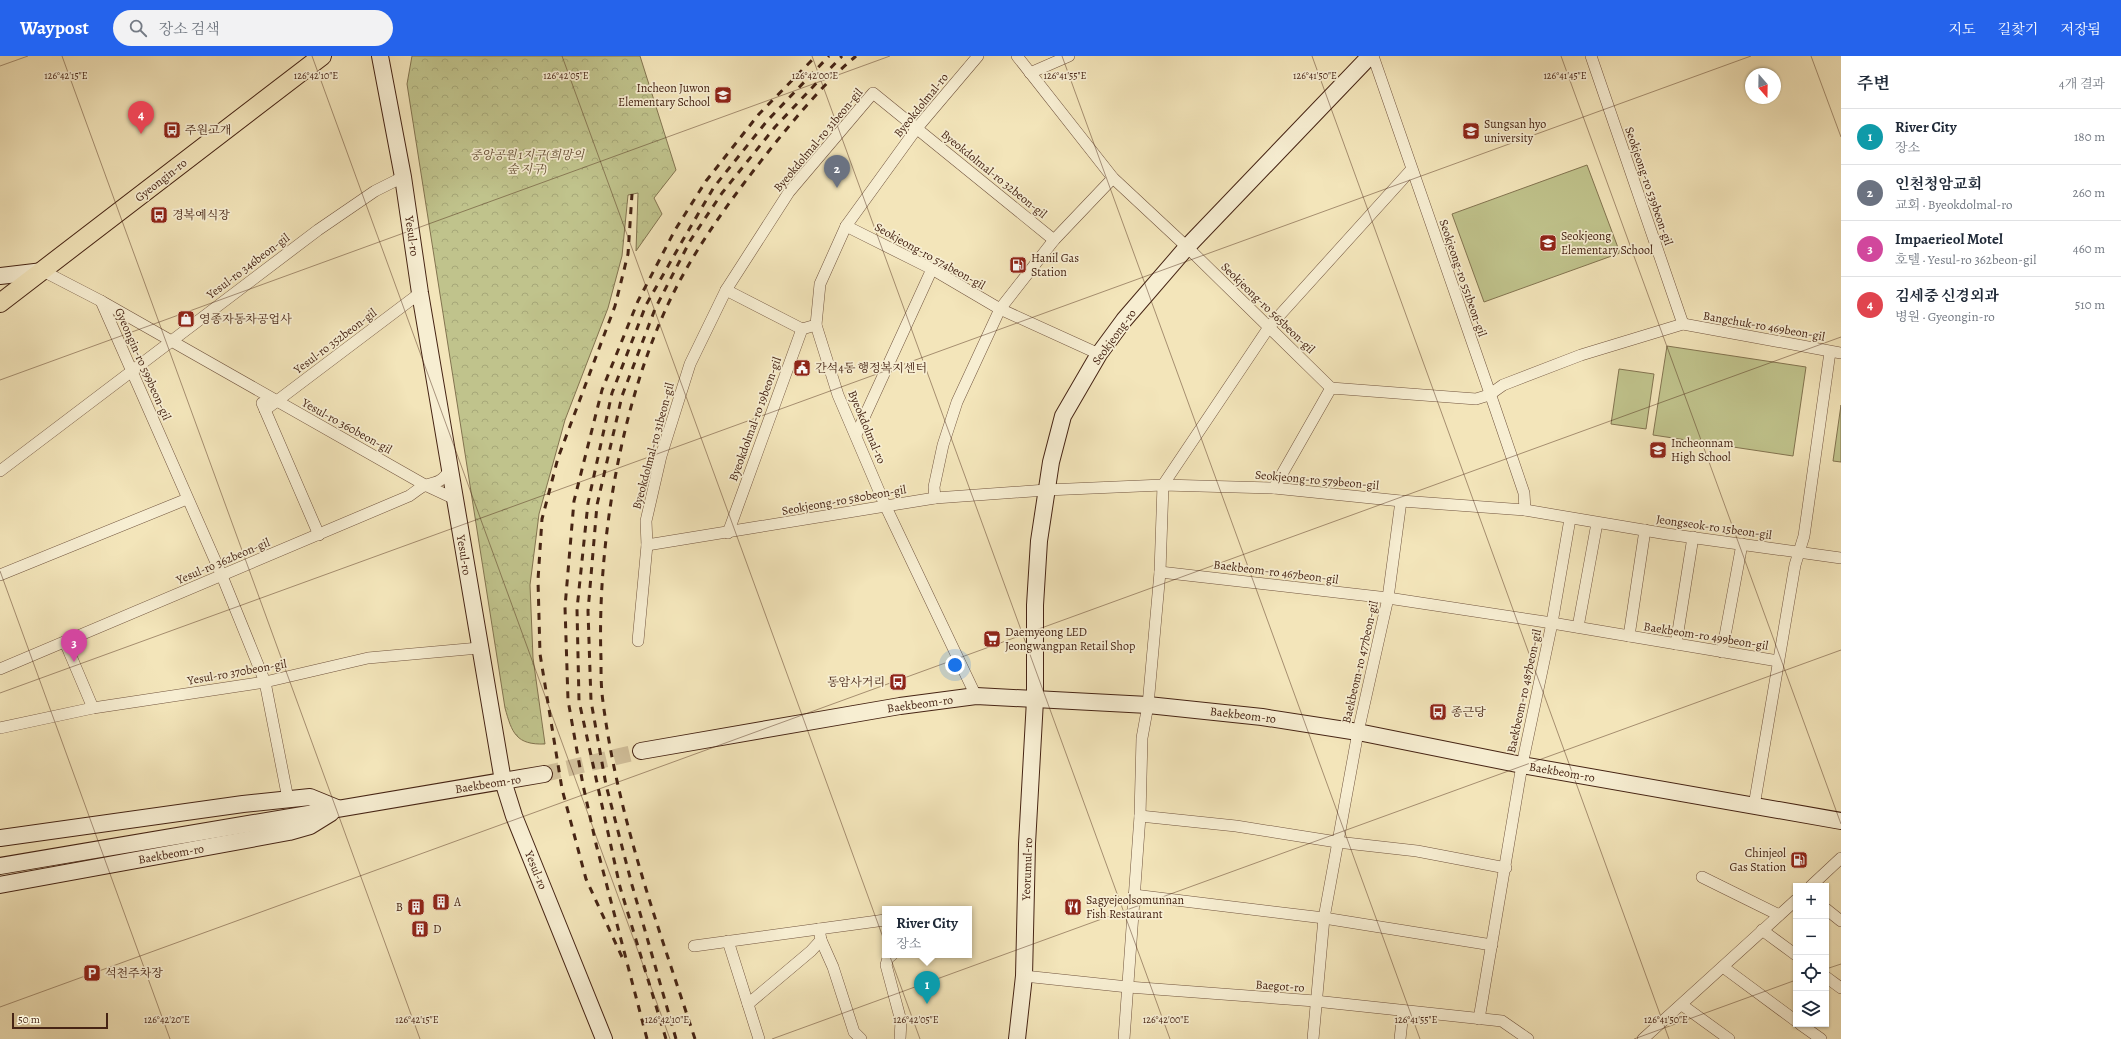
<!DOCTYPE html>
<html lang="ko">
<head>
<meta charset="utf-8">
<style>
	body { margin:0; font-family:Alegreya,"Noto Serif KR",serif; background:#f2f2f3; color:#1f2937 }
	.controls { position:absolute; right:12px; bottom:12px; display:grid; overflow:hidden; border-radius:0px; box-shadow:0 1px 3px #0004 }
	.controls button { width:36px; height:36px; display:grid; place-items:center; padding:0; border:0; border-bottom:1px solid #e0e1e3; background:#fff; color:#1f2937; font:20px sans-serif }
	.compass { position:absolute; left:1745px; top:12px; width:36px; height:36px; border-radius:50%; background:#fff; box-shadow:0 1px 3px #0004; rotate:160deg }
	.scale { position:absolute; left:12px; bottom:10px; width:96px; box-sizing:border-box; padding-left:4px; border:2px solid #462414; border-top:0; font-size:11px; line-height:14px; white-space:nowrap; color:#462414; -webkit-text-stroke:3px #f7eed2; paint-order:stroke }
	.you { position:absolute; left:955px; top:609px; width:14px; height:14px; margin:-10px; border:3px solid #fff; border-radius:50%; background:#1a73e8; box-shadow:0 0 0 6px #1a73e833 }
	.badge { display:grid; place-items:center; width:26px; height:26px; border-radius:50%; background:#2563eb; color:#fff; font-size:13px; font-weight:700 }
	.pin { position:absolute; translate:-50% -33px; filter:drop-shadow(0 1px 2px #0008) }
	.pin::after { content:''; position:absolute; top:21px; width:14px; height:12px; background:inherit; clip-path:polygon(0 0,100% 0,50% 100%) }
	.popup { position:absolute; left:882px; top:850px; width:90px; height:52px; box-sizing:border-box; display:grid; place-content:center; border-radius:0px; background:#fff; filter:drop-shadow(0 1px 3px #0005); font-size:13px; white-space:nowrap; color:#747a83 }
	.popup b { font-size:15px; color:#1f2937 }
	.popup::after { content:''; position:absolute; left:50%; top:100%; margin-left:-8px; border:8px solid transparent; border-top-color:#fff }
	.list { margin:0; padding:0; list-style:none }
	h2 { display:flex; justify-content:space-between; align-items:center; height:52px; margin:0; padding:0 16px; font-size:17px }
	h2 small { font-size:13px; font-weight:400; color:#747a83 }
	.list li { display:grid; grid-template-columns:26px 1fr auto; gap:12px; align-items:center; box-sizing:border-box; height:56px; padding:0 16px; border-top:1px solid #e0e1e3 }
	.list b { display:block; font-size:15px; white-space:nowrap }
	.list p { margin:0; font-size:13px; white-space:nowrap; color:#747a83 }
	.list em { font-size:13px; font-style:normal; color:#747a83 }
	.icon { flex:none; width:22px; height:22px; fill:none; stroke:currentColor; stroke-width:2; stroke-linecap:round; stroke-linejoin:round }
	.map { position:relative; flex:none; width:1841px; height:983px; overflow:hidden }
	header { display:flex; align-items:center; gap:24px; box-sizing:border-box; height:56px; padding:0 20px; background:#2563eb; color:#fff }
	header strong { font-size:19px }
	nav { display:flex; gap:22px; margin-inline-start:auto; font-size:14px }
	.search { width:280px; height:36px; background:#f2f2f3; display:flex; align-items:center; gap:10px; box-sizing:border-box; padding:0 14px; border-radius:22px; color:#747a83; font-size:15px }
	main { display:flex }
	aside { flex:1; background:#fff }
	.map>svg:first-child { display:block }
</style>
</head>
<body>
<header>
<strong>Waypost</strong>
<div class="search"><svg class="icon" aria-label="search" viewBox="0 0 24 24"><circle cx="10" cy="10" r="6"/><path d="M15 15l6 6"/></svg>장소 검색</div>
<nav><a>지도</a><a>길찾기</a><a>저장됨</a></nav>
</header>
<main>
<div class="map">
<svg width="1841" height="983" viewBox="0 0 1841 983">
	<defs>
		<pattern id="park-crowns" width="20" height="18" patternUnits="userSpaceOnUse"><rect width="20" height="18" fill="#c0c38c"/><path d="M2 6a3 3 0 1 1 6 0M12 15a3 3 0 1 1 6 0" fill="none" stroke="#a6a778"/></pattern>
	</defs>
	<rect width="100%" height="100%" fill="#f3e5ba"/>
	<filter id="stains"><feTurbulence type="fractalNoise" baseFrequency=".005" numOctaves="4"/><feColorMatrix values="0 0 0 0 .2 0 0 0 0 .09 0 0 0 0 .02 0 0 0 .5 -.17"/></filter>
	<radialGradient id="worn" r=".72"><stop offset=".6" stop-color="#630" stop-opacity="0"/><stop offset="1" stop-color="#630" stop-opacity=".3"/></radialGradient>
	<g fill="#c0c38c" stroke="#837450">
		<path d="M1587,109l33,88 -136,49 -32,-88z"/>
		<path d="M1667,290l139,21 -13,89 -140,-21z"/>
		<path d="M1619,313l35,5 -8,55 -35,-5z"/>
		<path d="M1841,349v57l-8,-1z"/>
	</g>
	<path fill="url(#park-crowns)" stroke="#837450" d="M412,0h228l36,114 -22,28 8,16 -26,37 2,-58 -10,2 -6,61 -14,52 -43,112 -26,94 -9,71 3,73 12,86c-29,1 -33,-11 -40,-36l-98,-624z"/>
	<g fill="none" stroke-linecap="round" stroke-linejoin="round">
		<path stroke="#d0be99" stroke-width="16" stroke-dasharray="16 8" stroke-linecap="butt" d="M544,718l97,-23"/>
		<defs>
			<g id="street">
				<path d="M1017,0l96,122 74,69 144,141"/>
				<path d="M1373,0l120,346 31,91 1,17"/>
				<path d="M1591,0l92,268"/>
				<path d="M1030,17l39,-17"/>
				<path d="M846,170l86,43 68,40 99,45"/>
				<path d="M43,215l58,30 121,275 43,106 23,117"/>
				<path d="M726,234l76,39"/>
				<path d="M101,245l324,184 30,14"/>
				<path d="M262,347l57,132"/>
				<path d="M265,354l155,-117"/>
				<path d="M856,379l76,-166"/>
				<path d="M0,415l318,-241 57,-39 28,-14"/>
				<path d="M1274,432l57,-100 145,11 13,-4 14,-10 78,-30 102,-31 158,29"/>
				<path d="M935,442l-1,-11 9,-42 14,-43 43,-93 54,-69 59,-62"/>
				<path d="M728,477l74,-204 14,-4"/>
				<path d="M647,489l288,-47 111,-8 117,-5 111,3 127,13 124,9 142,24 174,24"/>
				<path d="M1160,516l228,26 164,25 226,38"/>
				<path d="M0,519l187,-76"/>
				<path d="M1578,571l19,-104"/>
				<path d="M1629,580l16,-106"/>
				<path d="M638,585l9,-96 -1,-24 15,-65 29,-92 36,-74 63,-98 84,-99 181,147"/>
				<path d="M65,586l28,66"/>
				<path d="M1676,588l17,-107"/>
				<path d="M1722,596l20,-108"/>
				<path d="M0,613l409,-173c5,-3 11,-9 17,-11 13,-3 16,-4 24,-15"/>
				<path d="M976,640l-91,-191 -47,-110 -22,-70 4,-41 26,-58 71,-98 61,-72"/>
				<path d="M0,672l93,-20 172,-26 103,-24 111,-10"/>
				<path d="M1754,750l41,-241 9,-29 26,-184"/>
				<path d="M1140,760l96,10 101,16 80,9 89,17"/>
				<path d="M1702,821l77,38"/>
				<path d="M1811,830l30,-28"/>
				<path d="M1134,839l190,23 168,27"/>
				<path d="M1826,853l15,12"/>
				<path d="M1762,874l34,25"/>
				<path d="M821,884l12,27 21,65 7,7"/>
				<path d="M728,885l31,98"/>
				<path d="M694,890l191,-26"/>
				<path d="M892,899l-4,3 -2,7 15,56 -1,18"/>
				<path d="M1723,911l73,54"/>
				<path d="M1024,920l104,11 187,14 187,20 26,18"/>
				<path d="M1826,921l15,11"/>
				<path d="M748,948l63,-53 10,-11 -2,-11"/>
				<path d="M1682,949l47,34"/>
				<path d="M1479,963l43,-254 30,-142 18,-104"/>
				<path d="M1800,968l21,15"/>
				<path d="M1124,983l16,-223 2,-78 6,-33 12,-133 3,-87 106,-158 142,-157"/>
				<path d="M1313,983l11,-121 34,-186 30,-134 13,-97"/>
				<path d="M1400,983l3,-27"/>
				<path d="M1643,983l153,-139"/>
			</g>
			<g id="secondary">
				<path d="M380,0l23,121 17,116 83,488 11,35 90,223"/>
				<path d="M0,220l43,-5"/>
				<path d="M641,695l259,-45 76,-10 172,9 114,12 96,15 164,33 319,56"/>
				<path d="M0,782l243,-34 67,-7 27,11"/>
				<path d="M0,810l544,-92"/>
				<path d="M0,829l289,-53 21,-6 21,-13"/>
				<path d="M1017,983l7,-63 3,-132 8,-144v-95l4,-64 12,-79 12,-46 36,-62 25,-34 63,-73 183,-191"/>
			</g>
			<path id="primary" d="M0,247l322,-247"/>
		</defs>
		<use href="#street" stroke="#71543e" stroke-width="12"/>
		<use href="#secondary" stroke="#462414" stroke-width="18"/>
		<use href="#primary" stroke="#462414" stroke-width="20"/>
		<use href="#street" stroke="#f7eed2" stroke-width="11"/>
		<use href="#secondary" stroke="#f7eed2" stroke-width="16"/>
		<use href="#primary" stroke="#f3e5ba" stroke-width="18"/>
		<g stroke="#462414" stroke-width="3" stroke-dasharray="7 7" stroke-linecap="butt">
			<path d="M622,901l-36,-78 -24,-90 -22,-135 -2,-74 4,-61 16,-61 57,-152 13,-52 4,-60"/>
			<path d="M647,983l-51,-195 -13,-59 -15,-85 -3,-93 9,-106 28,-111 36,-89 37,-71 31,-49 53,-67 57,-58"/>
			<path d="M666,983l-46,-152 -41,-186 -2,-92 11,-106 24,-110 34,-88 38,-67 30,-51 53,-66 62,-65"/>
			<path d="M676,983l-44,-154 -26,-100 -15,-84 -3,-90 9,-106 25,-109 33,-87 35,-68 32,-48 53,-66 67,-71"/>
			<path d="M695,983c-36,-110 -77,-221 -92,-337 -2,-14 -2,-28 -2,-43 -4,-109 18,-245 63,-346 27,-61 67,-114 108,-166 26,-32 53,-65 84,-91"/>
		</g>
	</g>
	<path fill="none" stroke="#462414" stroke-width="1" stroke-opacity="0.45" d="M62,0l358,983M312,0l358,983M562,0l358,983M812,0l358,983M1062,0l358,983M1312,0l357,983M1561,0l280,768M1811,0l30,81M0,10l28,-10M0,324l890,-324M0,515l170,468M0,637l1751,-637M1826,913l15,-5M0,951l1841,-670M772,983l1069,-389M1634,983l162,-59"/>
	<defs>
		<symbol id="school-square" viewBox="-11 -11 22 22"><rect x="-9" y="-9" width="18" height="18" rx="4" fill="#8f2418" stroke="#f7eed2"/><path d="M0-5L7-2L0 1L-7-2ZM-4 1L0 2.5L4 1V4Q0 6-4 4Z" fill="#fff"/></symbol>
		<symbol id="bus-square" viewBox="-11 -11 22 22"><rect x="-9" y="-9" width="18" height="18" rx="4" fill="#8f2418" stroke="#f7eed2"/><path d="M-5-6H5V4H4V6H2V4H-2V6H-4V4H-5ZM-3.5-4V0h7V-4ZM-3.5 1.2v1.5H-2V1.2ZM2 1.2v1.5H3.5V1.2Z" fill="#fff"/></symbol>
		<symbol id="fuel-square" viewBox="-11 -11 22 22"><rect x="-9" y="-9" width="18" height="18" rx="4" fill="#8f2418" stroke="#f7eed2"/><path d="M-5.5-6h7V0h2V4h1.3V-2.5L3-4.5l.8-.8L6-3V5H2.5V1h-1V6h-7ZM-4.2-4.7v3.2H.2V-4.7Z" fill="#fff"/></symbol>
		<symbol id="shop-square" viewBox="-11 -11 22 22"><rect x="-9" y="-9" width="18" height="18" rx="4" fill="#8f2418" stroke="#f7eed2"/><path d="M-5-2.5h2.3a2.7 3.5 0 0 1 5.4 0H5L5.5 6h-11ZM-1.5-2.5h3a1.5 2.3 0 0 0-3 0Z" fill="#fff"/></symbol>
		<symbol id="civic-square" viewBox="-11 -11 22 22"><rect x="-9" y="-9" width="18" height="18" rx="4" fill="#8f2418" stroke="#f7eed2"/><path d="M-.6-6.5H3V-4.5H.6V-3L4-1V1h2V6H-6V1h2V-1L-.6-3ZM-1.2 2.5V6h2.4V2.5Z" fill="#fff"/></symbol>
		<symbol id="supermarket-square" viewBox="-11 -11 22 22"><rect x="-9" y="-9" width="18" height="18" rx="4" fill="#8f2418" stroke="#f7eed2"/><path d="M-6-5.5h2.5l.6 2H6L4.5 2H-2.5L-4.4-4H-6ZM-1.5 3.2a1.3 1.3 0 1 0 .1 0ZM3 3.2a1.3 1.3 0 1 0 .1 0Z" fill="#fff"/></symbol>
		<symbol id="building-square" viewBox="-11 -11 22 22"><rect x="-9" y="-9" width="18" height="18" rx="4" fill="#8f2418" stroke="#f7eed2"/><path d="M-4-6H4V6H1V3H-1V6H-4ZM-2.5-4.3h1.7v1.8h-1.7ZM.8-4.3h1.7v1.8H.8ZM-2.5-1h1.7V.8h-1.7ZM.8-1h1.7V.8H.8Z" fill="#fff"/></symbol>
		<symbol id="restaurant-square" viewBox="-11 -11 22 22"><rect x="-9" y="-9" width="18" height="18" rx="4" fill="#8f2418" stroke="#f7eed2"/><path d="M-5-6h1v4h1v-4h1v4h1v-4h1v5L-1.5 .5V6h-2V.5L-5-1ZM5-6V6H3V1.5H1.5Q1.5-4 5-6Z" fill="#fff"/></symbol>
		<symbol id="parking-square" viewBox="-11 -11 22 22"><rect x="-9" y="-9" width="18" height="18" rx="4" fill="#8f2418" stroke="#f7eed2"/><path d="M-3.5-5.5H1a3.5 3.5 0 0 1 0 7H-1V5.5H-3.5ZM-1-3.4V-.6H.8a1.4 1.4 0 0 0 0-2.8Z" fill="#fff"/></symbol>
	</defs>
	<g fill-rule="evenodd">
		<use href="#school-square" x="713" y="29" width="20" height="20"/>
		<use href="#bus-square" x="162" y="64" width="20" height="20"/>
		<use href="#school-square" x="1461" y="65" width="20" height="20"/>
		<use href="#bus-square" x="149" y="149" width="20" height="20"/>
		<use href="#school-square" x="1538" y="177" width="20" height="20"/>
		<use href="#fuel-square" x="1008" y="199" width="20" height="20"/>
		<use href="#shop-square" x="176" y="253" width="20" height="20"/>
		<use href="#civic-square" x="792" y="302" width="20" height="20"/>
		<use href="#school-square" x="1648" y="384" width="20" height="20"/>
		<use href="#supermarket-square" x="982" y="573" width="20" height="20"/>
		<use href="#bus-square" x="888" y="616" width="20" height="20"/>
		<use href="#bus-square" x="1428" y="646" width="20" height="20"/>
		<use href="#fuel-square" x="1789" y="794" width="20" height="20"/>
		<use href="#building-square" x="431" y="836" width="20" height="20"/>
		<use href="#building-square" x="406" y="841" width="20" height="20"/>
		<use href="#restaurant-square" x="1063" y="841" width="20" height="20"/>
		<use href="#building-square" x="410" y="863" width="20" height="20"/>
		<use href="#parking-square" x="82" y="907" width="20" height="20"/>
	</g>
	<g text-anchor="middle" stroke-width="3.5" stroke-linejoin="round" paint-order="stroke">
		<g font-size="12" fill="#462414" stroke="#f7eed2" text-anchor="start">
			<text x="710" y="36" text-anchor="end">Incheon Juwon<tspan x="710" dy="14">Elementary School</tspan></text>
			<text x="1484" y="72">Sungsan hyo<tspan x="1484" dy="14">university</tspan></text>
			<text x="185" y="78">주원고개</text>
			<text x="172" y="163">경복예식장</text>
			<text x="1561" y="184">Seokjeong<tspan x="1561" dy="14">Elementary School</tspan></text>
			<text x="1031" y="206">Hanil Gas<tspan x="1031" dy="14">Station</tspan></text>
			<text x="199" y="267">영종자동차공업사</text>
			<text x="815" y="316">간석4동 행정복지센터</text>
			<text x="1671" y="391">Incheonnam<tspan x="1671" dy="14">High School</tspan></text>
			<text x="1005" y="580">Daemyeong LED<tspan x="1005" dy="14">Jeongwangpan Retail Shop</tspan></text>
			<text x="885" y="630" text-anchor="end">동암사거리</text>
			<text x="1451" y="660">종근당</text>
			<text x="1786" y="801" text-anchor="end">Chinjeol<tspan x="1786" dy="14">Gas Station</tspan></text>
			<text x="1086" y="848">Sagyejeolsomunnan<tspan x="1086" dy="14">Fish Restaurant</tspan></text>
			<text x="454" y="850">A</text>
			<text x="403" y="855" text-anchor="end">B</text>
			<text x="433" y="877">D</text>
			<text x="105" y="921">석천주차장</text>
		</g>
		<g font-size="12" fill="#462414" stroke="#f7eed2">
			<text transform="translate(921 49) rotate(-51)" y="4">Byeokdolmal-ro</text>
			<text transform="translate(818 84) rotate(-50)" y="4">Byeokdolmal-ro 31beon-gil</text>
			<text transform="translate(994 118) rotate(39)" y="4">Byeokdolmal-ro 32beon-gil</text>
			<text transform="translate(161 124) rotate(-38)" y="4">Gyeongin-ro</text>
			<text transform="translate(1649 130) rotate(71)" y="4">Seokjeong-ro 539beon-gil</text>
			<text transform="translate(412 180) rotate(82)" y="4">Yesul-ro</text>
			<text transform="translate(930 200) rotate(29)" y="4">Seokjeong-ro 574beon-gil</text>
			<text transform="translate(248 210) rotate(-37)" y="4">Yesul-ro 346beon-gil</text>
			<text transform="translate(1463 222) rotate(71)" y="4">Seokjeong-ro 551beon-gil</text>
			<text transform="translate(1268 252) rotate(44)" y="4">Seokjeong-ro 565beon-gil</text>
			<text transform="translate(1764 270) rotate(10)" y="4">Bangchuk-ro 469beon-gil</text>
			<text transform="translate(1114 281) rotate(-54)" y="4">Seokjeong-ro</text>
			<text transform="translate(335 285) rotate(-37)" y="4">Yesul-ro 352beon-gil</text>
			<text transform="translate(143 308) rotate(66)" y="4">Gyeongin-ro 599beon-gil</text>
			<text transform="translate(755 363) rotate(-70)" y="4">Byeokdolmal-ro 19beon-gil</text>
			<text transform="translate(347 370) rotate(29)" y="4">Yesul-ro 360beon-gil</text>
			<text transform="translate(867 371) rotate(67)" y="4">Byeokdolmal-ro</text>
			<text transform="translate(653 390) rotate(-75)" y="4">Byeokdolmal-ro 31beon-gil</text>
			<text transform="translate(1317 424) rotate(5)" y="4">Seokjeong-ro 579beon-gil</text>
			<text transform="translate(844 444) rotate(-10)" y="4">Seokjeong-ro 580beon-gil</text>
			<text transform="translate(1714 471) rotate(8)" y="4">Jeongseok-ro 15beon-gil</text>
			<text transform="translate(464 499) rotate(81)" y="4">Yesul-ro</text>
			<text transform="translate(223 505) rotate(-23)" y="4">Yesul-ro 362beon-gil</text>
			<text transform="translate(1276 516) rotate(7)" y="4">Baekbeom-ro 467beon-gil</text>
			<text transform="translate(1706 580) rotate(9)" y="4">Baekbeom-ro 499beon-gil</text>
			<text transform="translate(1360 606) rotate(-77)" y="4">Baekbeom-ro 477beon-gil</text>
			<text transform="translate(237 616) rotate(-10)" y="4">Yesul-ro 370beon-gil</text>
			<text transform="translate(1524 635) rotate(-78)" y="4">Baekbeom-ro 487beon-gil</text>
			<text transform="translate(920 648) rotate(-8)" y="4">Baekbeom-ro</text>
			<text transform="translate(1243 659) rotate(7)" y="4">Baekbeom-ro</text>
			<text transform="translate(1562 716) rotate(10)" y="4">Baekbeom-ro</text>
			<text transform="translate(488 728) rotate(-9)" y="4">Baekbeom-ro</text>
			<text transform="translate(171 798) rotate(-10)" y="4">Baekbeom-ro</text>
			<text transform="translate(1027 813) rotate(-88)" y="4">Yeorumul-ro</text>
			<text transform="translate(536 814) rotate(68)" y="4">Yesul-ro</text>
			<text transform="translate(1280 930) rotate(4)" y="4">Baegot-ro</text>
		</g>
		<g font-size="12" font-style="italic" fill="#644c32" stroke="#f7eed2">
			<text x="527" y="103">중앙공원 1지구(희망의<tspan x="527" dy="14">숲 지구)</tspan></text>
		</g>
	</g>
	<g font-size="10" text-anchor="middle" fill="#462414" stroke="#f7eed2" stroke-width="3.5" stroke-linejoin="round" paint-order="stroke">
		<text x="66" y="23">126°42'15"E</text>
		<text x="316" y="23">126°42'10"E</text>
		<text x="566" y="23">126°42'05"E</text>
		<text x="815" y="23">126°42'00"E</text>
		<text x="1065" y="23">126°41'55"E</text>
		<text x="1315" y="23">126°41'50"E</text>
		<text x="1565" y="23">126°41'45"E</text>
		<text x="167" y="967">126°42'20"E</text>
		<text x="417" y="967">126°42'15"E</text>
		<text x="667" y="967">126°42'10"E</text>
		<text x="916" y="967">126°42'05"E</text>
		<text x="1166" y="967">126°42'00"E</text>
		<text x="1416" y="967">126°41'55"E</text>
		<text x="1666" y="967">126°41'50"E</text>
	</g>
	<rect width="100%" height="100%" filter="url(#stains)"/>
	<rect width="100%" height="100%" fill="url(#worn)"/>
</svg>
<div class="controls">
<button>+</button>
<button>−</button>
<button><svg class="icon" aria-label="locate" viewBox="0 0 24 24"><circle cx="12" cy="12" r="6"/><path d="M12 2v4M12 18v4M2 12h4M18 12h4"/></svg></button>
<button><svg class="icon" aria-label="layers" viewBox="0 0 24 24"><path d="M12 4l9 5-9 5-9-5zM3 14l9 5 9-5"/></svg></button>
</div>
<svg class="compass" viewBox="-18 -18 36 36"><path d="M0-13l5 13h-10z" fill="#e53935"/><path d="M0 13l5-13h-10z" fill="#747a83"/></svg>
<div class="scale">50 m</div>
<div class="you"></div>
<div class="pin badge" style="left:927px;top:948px;background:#0f9aa8">1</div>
<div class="popup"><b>River City</b>장소</div>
<div class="pin badge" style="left:837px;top:132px;background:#6b7280">2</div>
<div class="pin badge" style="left:74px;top:606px;background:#d1479c">3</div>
<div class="pin badge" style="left:141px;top:78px;background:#e0444e">4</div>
</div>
<aside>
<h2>주변<small>4개 결과</small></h2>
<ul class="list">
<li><span class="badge" style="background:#0f9aa8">1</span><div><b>River City</b><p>장소</p></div><em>180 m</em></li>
<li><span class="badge" style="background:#6b7280">2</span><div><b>인천청암교회</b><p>교회 · Byeokdolmal-ro</p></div><em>260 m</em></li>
<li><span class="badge" style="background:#d1479c">3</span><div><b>Impaerieol Motel</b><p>호텔 · Yesul-ro 362beon-gil</p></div><em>460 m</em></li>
<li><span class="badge" style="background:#e0444e">4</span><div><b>김세중 신경외과</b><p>병원 · Gyeongin-ro</p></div><em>510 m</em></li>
</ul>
</aside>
</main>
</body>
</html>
